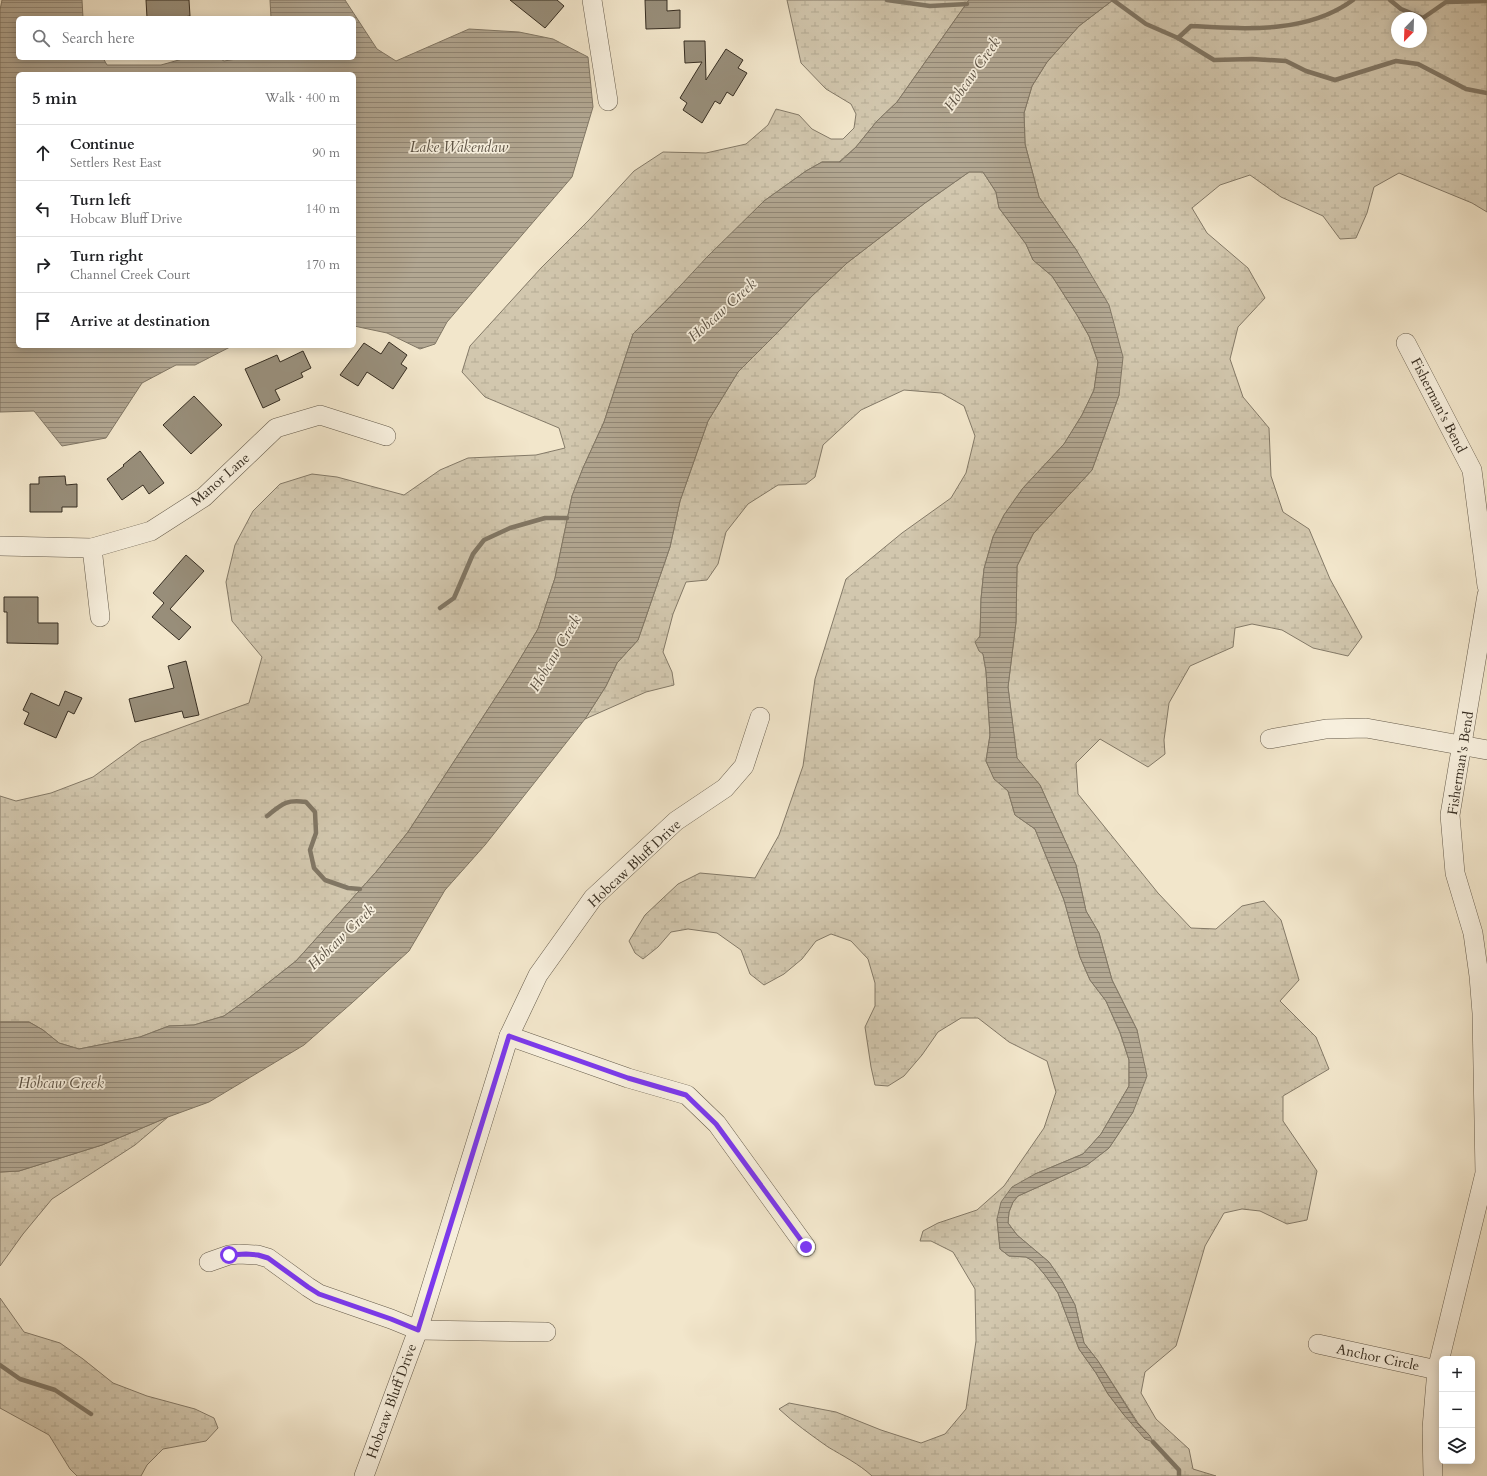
<!DOCTYPE html>
<html lang="en">
<head>
<meta charset="utf-8">
<style>
	body { margin:0; font-family:Cardo,serif; background:#f2f2f2; color:#202124 }
	.controls { position:absolute; right:12px; bottom:12px; display:grid; overflow:hidden; border-radius:6px; box-shadow:0 2px 10px #0003 }
	.controls button { width:36px; height:36px; display:grid; place-items:center; padding:0; border:0; border-bottom:1px solid #e0e0e0; background:#fff; color:#202124; font:20px sans-serif }
	.compass { position:absolute; left:1391px; top:12px; width:36px; height:36px; border-radius:50%; background:#fff; box-shadow:0 2px 10px #0003; rotate:203deg }
	.stop { position:absolute; width:12px; height:12px; margin:-9px; border:3px solid #7c3aed; border-radius:50%; background:#fff }
	.stop.end { background:#7c3aed; border-color:#fff; box-shadow:0 1px 4px #0008 }
	.list { margin:0; padding:0; list-style:none }
	h2 { display:flex; justify-content:space-between; align-items:center; height:52px; margin:0; padding:0 16px; font-size:17px }
	h2 small { font-size:13px; font-weight:400; color:#757577 }
	.list li { display:grid; grid-template-columns:26px 1fr auto; gap:12px; align-items:center; box-sizing:border-box; height:56px; padding:0 16px; border-top:1px solid #e0e0e0 }
	.list b { display:block; font-size:15px; white-space:nowrap }
	.list p { margin:0; font-size:13px; white-space:nowrap; color:#757577 }
	.list em { font-size:13px; font-style:normal; color:#757577 }
	.icon { flex:none; width:22px; height:22px; fill:none; stroke:currentColor; stroke-width:2; stroke-linecap:round; stroke-linejoin:round }
	.map { position:relative; flex:none; width:1487px; height:1476px; overflow:hidden }
	.search { position:absolute; background:#fff; box-shadow:0 2px 10px #0003; left:16px; top:16px; width:340px; height:44px; display:flex; align-items:center; gap:10px; box-sizing:border-box; padding:0 14px; border-radius:6px; color:#757577; font-size:15px }
	.panel { position:absolute; background:#fff; box-shadow:0 2px 10px #0003; left:16px; top:72px; width:340px; height:276px; border-radius:6px }
	.map>svg:first-child { display:block }
</style>
</head>
<body>
<div class="map">
<svg width="1487" height="1476" viewBox="0 0 1487 1476">
	<defs>
		<pattern id="wetland-marsh" width="20" height="14" patternUnits="userSpaceOnUse"><rect width="20" height="14" fill="#d2c7ae"/><path d="M1 5h8M5 5V1M11 12h8M15 12V8" fill="none" stroke="#b5ab95"/></pattern>
		<pattern id="water-rules" width="6" height="5" patternUnits="userSpaceOnUse"><rect width="6" height="5" fill="#b2a792"/><path d="M0 2.5h6" fill="none" stroke="#928877"/></pattern>
	</defs>
	<rect width="100%" height="100%" fill="#f2e6cb"/>
	<filter id="stains"><feTurbulence type="fractalNoise" baseFrequency=".005" numOctaves="4"/><feColorMatrix values="0 0 0 0 .2 0 0 0 0 .09 0 0 0 0 .02 0 0 0 .5 -.17"/></filter>
	<radialGradient id="worn" r=".72"><stop offset=".6" stop-color="#630" stop-opacity="0"/><stop offset="1" stop-color="#630" stop-opacity=".3"/></radialGradient>
	<g fill="url(#wetland-marsh)" stroke="#847a68" fill-rule="evenodd">
		<path d="M787,0h182l-72,102 -20,19 -21,26 -17,15h-17l-16,9 -42,30 -131,133 -29,88 -21,46 -11,28 -17,82 -17,51 -27,45 -103,158 -32,40 -80,89 -47,37 -25,18 -30,9 -25,1 -29,11 -61,12 -20,-6 -16,-13 -14,-8h-29v-226l16,5 35,-8 42,-16 48,-35 108,-39 13,-46 -30,-36 -6,-39 9,-37 18,-34 27,-27 32,-10 25,3 67,18 36,-25 28,-12 68,-3 29,-7 -6,-20 -74,-31 -23,-25 8,-26 71,-78 48,-48 45,-49 29,-19 43,1 40,-9 22,-19 8,-16 23,6 13,14 19,10h12l11,-11 2,-14 -5,-10 -25,-15 -25,-26z"/>
		<path d="M1113,0h374v212l-15,-9 -73,-30 -25,14 -7,26 -11,25 -16,1 -17,-23 -42,-19 -31,-22 -30,10 -28,23 15,25 41,35 17,30 -27,29 -8,32 13,38 26,31 2,48 12,36 26,17 21,50 32,58 -14,19 -35,-8 -31,-18 -30,-6 -17,4 -2,19 -43,19 -21,37 -5,37 1,14 -17,13 -48,-28 -24,24 2,31 80,99 33,35 25,1 26,-23 22,-5 17,19 18,60 -19,21 36,36 13,32 -46,27v25l34,50 -10,49 -20,4 -27,-13 -18,-2 -18,4 -19,33 -29,100 -31,26 -4,21 15,26 33,30 4,20 23,7h-344c-13,-12 -29,-20 -44,-29 -17,-12 -34,-24 -49,-38l10,-6 47,9 45,18 40,13 24,-9 21,-25 10,-68 -1,-52 -22,-37 -22,-11h-11l3,-10 15,-8 39,-13 27,-24 40,-58 12,-36 -9,-31 -38,-19 -31,-24h-17l-23,14 -16,23 -18,21 -16,10 -13,-1 -4,-18 -6,-40 10,-21v-23l-7,-24 -17,-18 -20,-7 -15,7 -14,18 -18,15 -20,11 -14,-11 -9,-24 -24,-17 -29,-4 -17,3 -13,15 -15,12 -8,-6 -6,-12 16,-26 33,-31 22,-11 55,5 24,-43 24,-69 12,-87 31,-100 56,-46 49,-35 15,-25 9,-37 -11,-30 -23,-13 -37,-3 -43,20 -38,35 -8,32 -9,7 -28,1 -30,19 -22,28 -8,32 -11,16 -21,2 -13,32 -10,38 9,20 2,13 -28,7 -61,27 21,-33 11,-23 21,-23 32,-93 10,-46 28,-80 30,-49 38,-38 36,-38 35,-33 78,-60 44,-31h14l13,20 3,16 27,36 7,16 19,16 25,39 12,21 9,26 -4,28 -12,25 -18,29 -41,44 -19,27 -11,22 -9,32 -3,30 -1,37 6,35 4,64 -4,26 8,17 14,13 7,24 20,14 29,71 16,57 10,23 16,21 14,32 9,27v26l-28,48 -18,20 -48,20 -38,45 3,30 9,7 17,1 7,4 12,14 13,18 21,56 17,24 12,21 16,21 26,21 -12,-13 -40,-62 -14,-18 -9,-38 -13,-24 -13,-19 -32,-27 -9,-12 1,-11 4,-10 5,-6 69,-31 22,-17 24,-36 4,-82 -25,-50 -13,-47 -13,-22 -10,-46 -36,-80 -23,-26 -9,-72 8,-65 1,-56 16,-32 59,-64 27,-75 -42,-144 -38,-54 -14,-53 -1,-31 8,-27 15,-24 32,-36zM1397,18h24v24h-24z"/>
		<path d="M168,1117l-33,28 -83,54 -29,35 -23,32v-94l19,-1 83,-26z"/>
		<path d="M0,1298l24,34 36,11 23,16 30,24 34,13 48,13 19,9 4,10 -12,13 -43,8 -16,16 -6,11h-64l-7,-7 -21,-34 -49,-27z"/>
	</g>
	<g fill="url(#water-rules)" stroke="#817765">
		<path d="M2,0h80l1,18h-65v40h85l4,7h54l25,-7h33l5,3 19,-3h111v-40h-83l-1,-18h75l32,49 19,12 73,-32 50,3 34,7 35,18 5,50 -21,70 -125,145 -12,22 -15,5 -33,-16 -33,-7v-252h-336v272h214l-37,19h-19l-34,18 -36,55 -44,8 -28,-35 -34,1v-402z"/>
		<path d="M969,0h144l-34,26 -32,36 -15,24 -8,27 1,31 14,53 38,54 32,54 14,52 -4,38 -27,75 -59,64 -16,32 -1,56 -8,65 9,71 23,27 36,80 10,46 13,22 13,47 25,50 10,46 -14,36 -24,36 -22,17 -69,31 -5,6 -4,10 -1,11 9,12 32,27 13,19 13,24 9,38 14,18 39,62 13,13 3,6 -8,-3 -21,-24 -16,-21 -12,-21 -17,-24 -21,-56 -13,-18 -12,-14 -7,-4 -17,-1 -9,-7 -3,-30 4,-17 11,-15 23,-13 48,-20 18,-20 28,-48v-26l-9,-28 -14,-31 -16,-21 -10,-23 -16,-57 -29,-71 -20,-14 -7,-24 -14,-12 -8,-18 4,-26 -4,-64 -3,-17 -4,-3 -4,-9 5,-6 1,-37 3,-30 9,-32 11,-22 19,-27 41,-44 18,-29 12,-25 4,-28 -9,-26 -12,-21 -25,-39 -19,-16 -7,-16 -27,-36 -3,-16 -13,-20h-14l-44,31 -78,60 -35,33 -36,38 -38,38 -30,49 -28,80 -10,46 -32,93 -21,23 -11,23 -21,33 -100,126 -40,45 -36,61 -56,51 -49,43 -95,57 -41,15 -66,28 -83,26 -19,1v-150h29l14,8 16,13 20,6 61,-12 29,-11 25,-1 30,-9 25,-18 47,-37 80,-89 32,-40 103,-158 27,-45 17,-51 17,-82 11,-28 21,-46 29,-88 35,-35 39,-42 57,-56 42,-30 16,-9h18l16,-15 21,-26 20,-19z"/>
	</g>
	<g fill="none" stroke-linecap="round" stroke-linejoin="round">
		<g stroke="#817765" stroke-width="4.5">
			<path d="M887,0l43,6 37,-2"/>
			<path d="M1113,0l33,24 32,14 36,22 38,-1 34,2 20,10 29,9 61,-19 22,3 48,25 21,4"/>
			<path d="M1390,0l11,9 22,9 23,-16 41,-1"/>
			<path d="M1178,38l13,-12c54,3 116,8 162,-26"/>
			<path d="M440,608l14,-10 19,-44 11,-14 26,-12 35,-10h22"/>
			<path d="M267,816c15,-12 19,-17 39,-14l9,10 1,21 -6,17 4,18 11,12 23,8 12,1"/>
			<path d="M0,1365l20,14 35,11 36,24"/>
			<path d="M1153,1442l26,28v6"/>
		</g>
	</g>
	<g fill="#988e7a" stroke="#372e22">
		<path d="M146,0h43l1,16 -14,2h-29z"/>
		<path d="M510,0h47l7,6 -19,22z"/>
		<path d="M645,0h22v11l13,-1v18l-34,1z"/>
		<path d="M684,41h21l1,39 20,-31 17,11 -5,8 9,5 -14,23 -6,-4 -7,12 -5,-3 -13,22 -19,-13 4,-7 -7,-5 22,-36 -17,1z"/>
		<path d="M389,342l18,13 -6,9 6,4 -14,21 -26,-17 -9,14 -18,-11 24,-32 17,11z"/>
		<path d="M303,351l8,17 -10,5 2,4 -28,13 5,10 -17,8 -18,-39 32,-14 3,7z"/>
		<path d="M194,396l28,29 -31,29 -28,-29z"/>
		<path d="M140,451l24,32 -15,11 -6,-9 -21,15 -15,-21 17,-13 -1,-1z"/>
		<path d="M65,476l1,9 11,-1v23h-15v5h-32v-28h9v-7z"/>
		<path d="M186,555l18,16 -34,38 21,18 -12,13 -27,-23 12,-14 -11,-10z"/>
		<path d="M4,597h34v26h20v21l-51,-1v-31h-3z"/>
		<path d="M186,661l13,54 -15,3 -2,-7 -47,11 -6,-23 45,-11 -6,-22z"/>
		<path d="M65,691l17,7 -8,16 -6,-3 -12,27 -32,-14 5,-11 -6,-3 8,-17 28,13z"/>
	</g>
	<g fill="none" stroke-linecap="round" stroke-linejoin="round">
		<defs>
			<g id="minor">
				<path d="M592,0l16,101"/>
				<path d="M1406,343l66,127 15,116"/>
				<path d="M0,546l92,2 59,-17 53,-34 72,-69 44,-13 66,21"/>
				<path d="M92,548l8,69"/>
				<path d="M1270,739l56,-10 40,-1 121,22"/>
				<path d="M509,1036l119,42 59,17 30,29 89,123"/>
				<path d="M209,1262l20,-7 10,-1 19,1 10,3 40,29 11,7 72,25 27,11 128,2"/>
				<path d="M1318,1344l119,26"/>
				<path d="M364,1476l54,-146 91,-294 29,-61 55,-77 83,-77 49,-33 19,-22 16,-49"/>
				<path d="M1433,1476l-1,-48 5,-58 48,-197 -3,-160 -3,-37 -6,-43 -18,-60 -5,-58 37,-220"/>
			</g>
		</defs>
		<use href="#minor" stroke="#665c4c" stroke-width="20"/>
		<use href="#minor" stroke="#f7efdd" stroke-width="19"/>
	</g>
	<g fill="none" stroke-linecap="round" stroke-linejoin="round">
		<path stroke="#7c3aed" stroke-width="5" d="M229,1255l17,-1 12,1 10,3 40,29 11,7 72,25 27,11 91,-294 119,42 58,17 30,29 90,123"/>
	</g>
	<g text-anchor="middle" stroke-width="3.5" stroke-linejoin="round" paint-order="stroke">
		<g font-size="14" fill="#372e22" stroke="#f7efdd">
			<text transform="translate(1439 405) rotate(63)" y="5">Fisherman's Bend</text>
			<text transform="translate(220 479) rotate(-41)" y="5">Manor Lane</text>
			<text transform="translate(1460 763) rotate(-81)" y="5">Fisherman's Bend</text>
			<text transform="translate(634 863) rotate(-43)" y="5">Hobcaw Bluff Drive</text>
			<text transform="translate(1378 1357) rotate(12)" y="5">Anchor Circle</text>
			<text transform="translate(391 1401) rotate(-70)" y="5">Hobcaw Bluff Drive</text>
		</g>
		<g font-size="15" font-style="italic" fill="#5c5244" stroke="#f7efdd">
			<text transform="translate(972 74) rotate(-55)" y="5">Hobcaw Creek</text>
			<text x="459" y="152">Lake Wakendaw</text>
			<text transform="translate(722 310) rotate(-42)" y="5">Hobcaw Creek</text>
			<text transform="translate(555 653) rotate(-59)" y="5">Hobcaw Creek</text>
			<text transform="translate(341 937) rotate(-44)" y="5">Hobcaw Creek</text>
			<text x="61" y="1088">Hobcaw Creek</text>
		</g>
	</g>
	<rect width="100%" height="100%" filter="url(#stains)"/>
	<rect width="100%" height="100%" fill="url(#worn)"/>
</svg>
<div class="controls">
<button>+</button>
<button>−</button>
<button><svg class="icon" aria-label="layers" viewBox="0 0 24 24"><path d="M12 4l9 5-9 5-9-5zM3 14l9 5 9-5"/></svg></button>
</div>
<svg class="compass" viewBox="-18 -18 36 36"><path d="M0-13l5 13h-10z" fill="#e53935"/><path d="M0 13l5-13h-10z" fill="#757577"/></svg>
<div class="stop" style="left:229px;top:1255px"></div>
<div class="stop end" style="left:806px;top:1247px"></div>
<div class="search"><svg class="icon" aria-label="search" viewBox="0 0 24 24"><circle cx="10" cy="10" r="6"/><path d="M15 15l6 6"/></svg>Search here</div>
<section class="panel">
<h2>5 min<small>Walk · 400 m</small></h2>
<ul class="list">
<li><svg class="icon" aria-label="ahead" viewBox="0 0 24 24"><path d="M12 20V5M6 11l6-6 6 6"/></svg><div><b>Continue</b><p>Settlers Rest East</p></div><em>90 m</em></li>
<li><svg class="icon" aria-label="left" viewBox="0 0 24 24"><path d="M17 20v-9H6M10 6l-5 5 5 5"/></svg><div><b>Turn left</b><p>Hobcaw Bluff Drive</p></div><em>140 m</em></li>
<li><svg class="icon" aria-label="right" viewBox="0 0 24 24"><path d="M7 20v-9h11M14 6l5 5-5 5"/></svg><div><b>Turn right</b><p>Channel Creek Court</p></div><em>170 m</em></li>
<li><svg class="icon" aria-label="arrive" viewBox="0 0 24 24"><path d="M6 21V4h12l-3 4 3 4H6"/></svg><div><b>Arrive at destination</b></div></li>
</ul>
</section>
</div>
</body>
</html>
